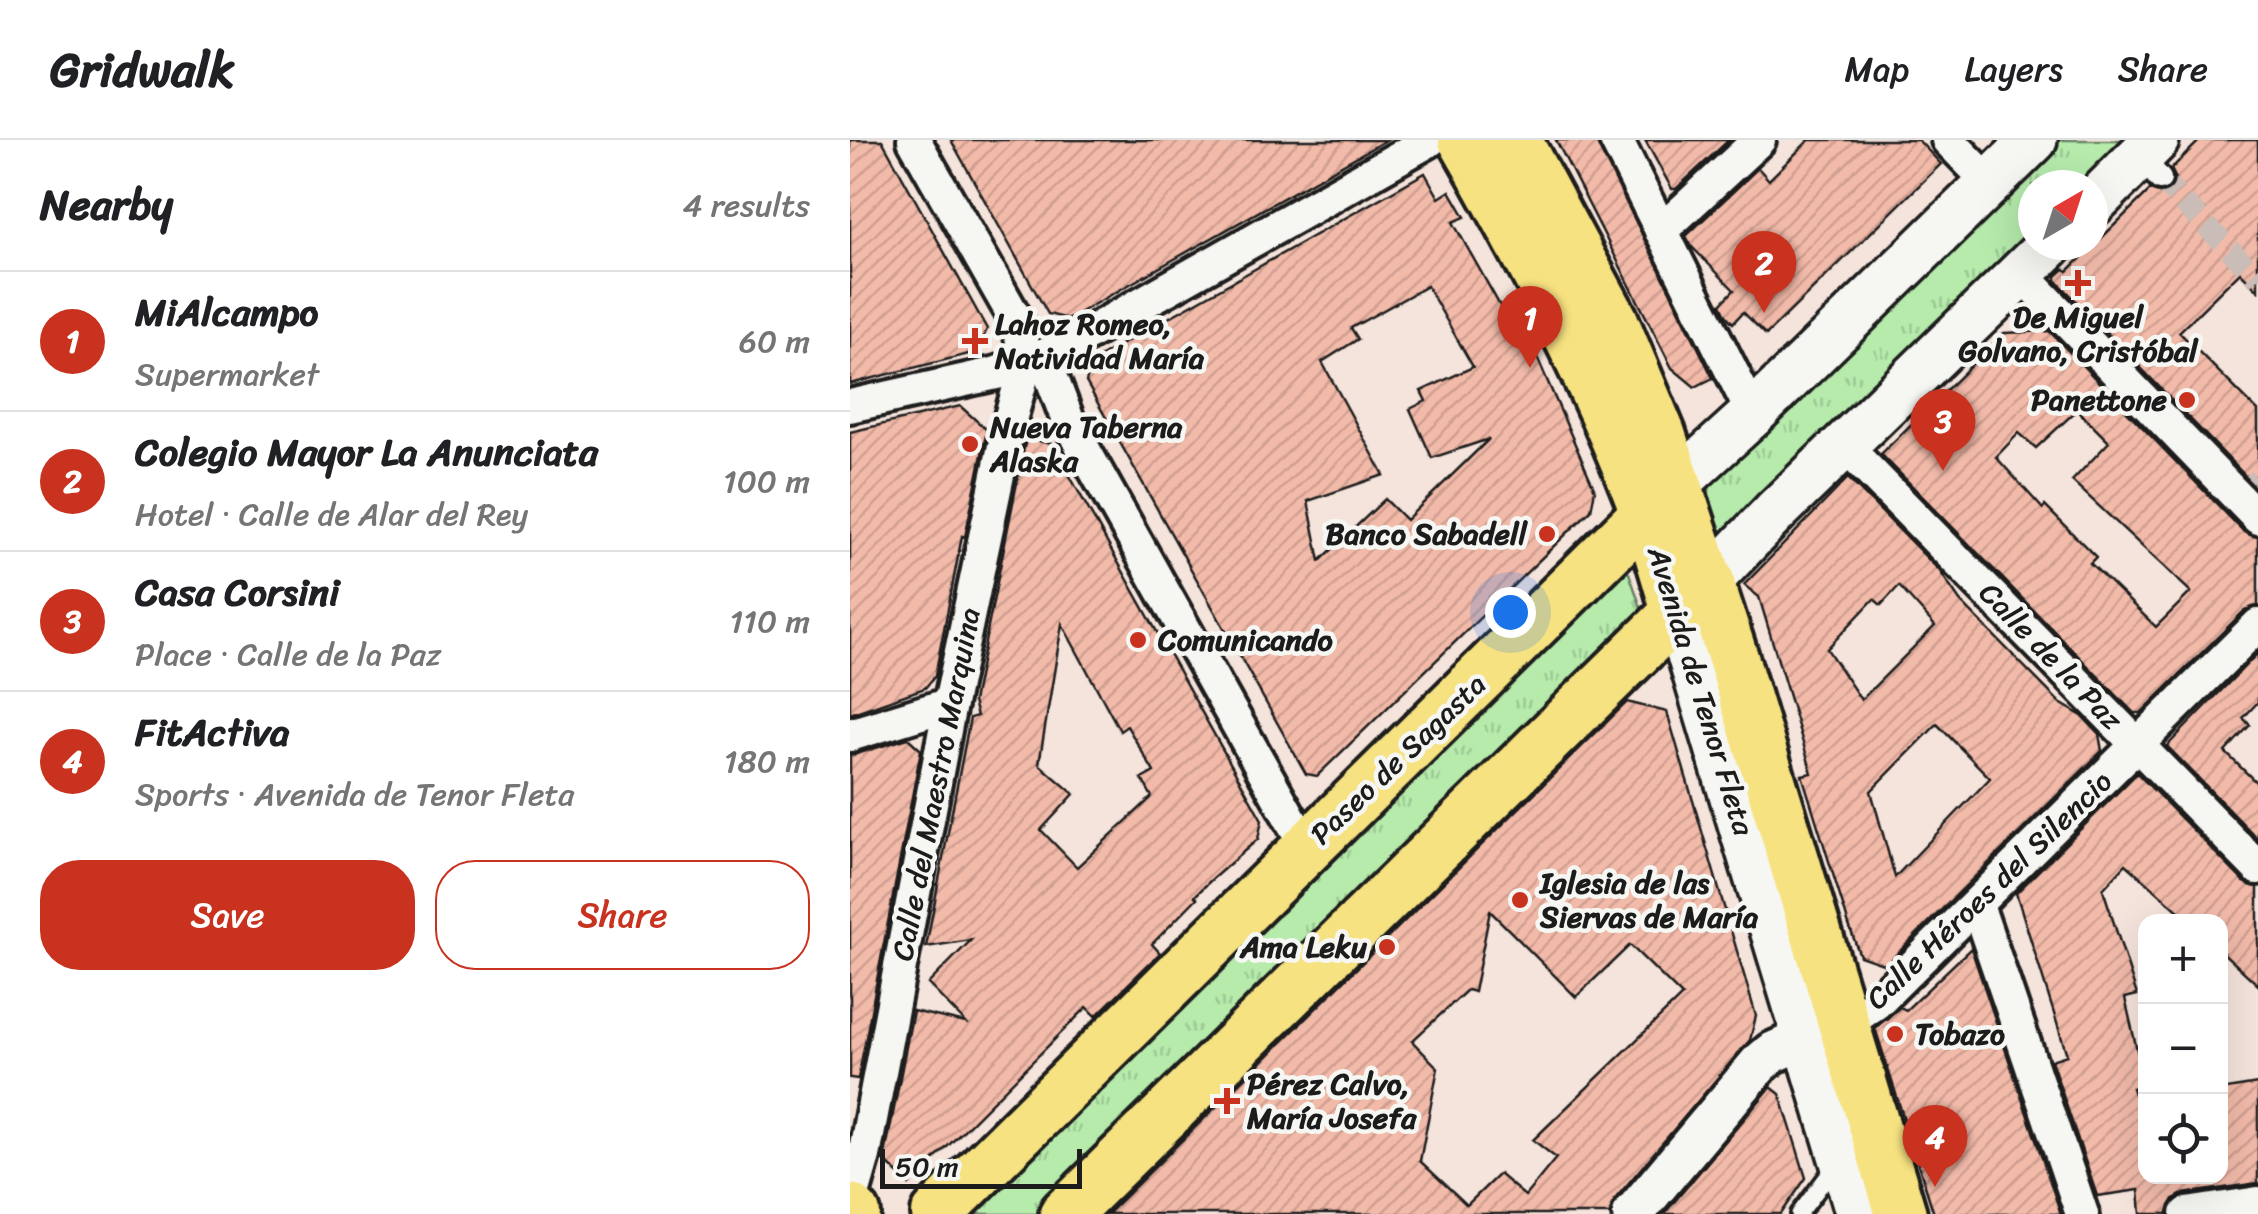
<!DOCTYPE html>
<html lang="en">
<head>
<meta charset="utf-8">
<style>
	body { margin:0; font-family:Sriracha,sans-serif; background:#f6f6f6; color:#202124 }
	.controls { position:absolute; right:30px; bottom:30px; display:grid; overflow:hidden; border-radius:20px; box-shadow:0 10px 40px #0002 }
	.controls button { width:90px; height:90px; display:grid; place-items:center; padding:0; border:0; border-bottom:2px solid #e0e0e0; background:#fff; color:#202124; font:50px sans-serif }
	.compass { position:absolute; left:1168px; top:30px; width:90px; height:90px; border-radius:50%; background:#fff; box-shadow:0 10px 40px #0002; rotate:39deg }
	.scale { position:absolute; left:30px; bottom:25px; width:202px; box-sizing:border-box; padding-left:10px; border:5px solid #1c1c1c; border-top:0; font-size:28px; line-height:35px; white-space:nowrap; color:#1c1c1c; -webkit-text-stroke:8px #f6f6f2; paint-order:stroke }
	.you { position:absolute; left:660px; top:472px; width:35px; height:35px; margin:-25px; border:8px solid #fff; border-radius:50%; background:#1a73e8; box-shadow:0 0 0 15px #1a73e833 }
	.badge { display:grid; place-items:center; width:65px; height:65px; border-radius:50%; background:#c8321e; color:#fff; font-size:32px; font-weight:700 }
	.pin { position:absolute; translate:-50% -82px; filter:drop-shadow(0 2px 5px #0008) }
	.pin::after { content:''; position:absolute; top:52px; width:35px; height:30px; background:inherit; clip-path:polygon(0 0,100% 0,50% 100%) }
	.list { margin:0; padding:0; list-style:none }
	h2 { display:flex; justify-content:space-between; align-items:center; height:130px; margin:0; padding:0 40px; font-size:42px }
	h2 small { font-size:32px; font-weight:400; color:#757577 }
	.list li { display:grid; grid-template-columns:65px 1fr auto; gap:30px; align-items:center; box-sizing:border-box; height:140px; padding:0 40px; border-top:2px solid #e0e0e0 }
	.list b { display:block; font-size:38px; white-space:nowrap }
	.list p { margin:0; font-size:32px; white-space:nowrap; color:#757577 }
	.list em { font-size:32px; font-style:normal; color:#757577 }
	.actions { display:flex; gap:20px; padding:30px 40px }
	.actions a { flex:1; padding:22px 0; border:2px solid #c8321e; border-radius:40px; text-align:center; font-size:35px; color:#c8321e }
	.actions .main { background:#c8321e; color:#fff }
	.icon { flex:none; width:55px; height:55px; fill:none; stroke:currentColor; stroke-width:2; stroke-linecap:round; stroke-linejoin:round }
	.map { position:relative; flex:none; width:1408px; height:1074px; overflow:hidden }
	header { display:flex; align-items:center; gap:60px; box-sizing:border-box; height:140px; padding:0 50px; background:#fff; border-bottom:2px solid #e0e0e0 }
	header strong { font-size:48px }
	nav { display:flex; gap:55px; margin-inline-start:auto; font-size:35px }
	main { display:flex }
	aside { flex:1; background:#fff }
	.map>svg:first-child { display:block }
</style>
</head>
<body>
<header>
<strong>Gridwalk</strong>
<nav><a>Map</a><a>Layers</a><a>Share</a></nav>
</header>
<main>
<aside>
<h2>Nearby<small>4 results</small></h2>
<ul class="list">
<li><span class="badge">1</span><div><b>MiAlcampo</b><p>Supermarket</p></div><em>60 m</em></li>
<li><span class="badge">2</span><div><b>Colegio Mayor La Anunciata</b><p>Hotel · Calle de Alar del Rey</p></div><em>100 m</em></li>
<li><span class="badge">3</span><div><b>Casa Corsini</b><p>Place · Calle de la Paz</p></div><em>110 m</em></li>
<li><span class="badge">4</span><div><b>FitActiva</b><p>Sports · Avenida de Tenor Fleta</p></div><em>180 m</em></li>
</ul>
<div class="actions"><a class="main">Save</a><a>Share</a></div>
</aside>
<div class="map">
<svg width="1408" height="1074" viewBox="0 0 1408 1074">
	<defs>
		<pattern id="park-tufts" width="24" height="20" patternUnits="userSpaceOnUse" patternTransform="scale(2.5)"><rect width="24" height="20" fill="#b6ebac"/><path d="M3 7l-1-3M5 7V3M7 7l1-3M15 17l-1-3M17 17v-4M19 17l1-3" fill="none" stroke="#9cc993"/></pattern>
		<pattern id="building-hatch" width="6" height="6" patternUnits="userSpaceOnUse" patternTransform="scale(2.5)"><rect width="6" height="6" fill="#f2baa9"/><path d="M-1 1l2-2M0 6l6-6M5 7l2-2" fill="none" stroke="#cf9f91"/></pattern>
	</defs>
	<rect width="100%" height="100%" fill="#f5e4dc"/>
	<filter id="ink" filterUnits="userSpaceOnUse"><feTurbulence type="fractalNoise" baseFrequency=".01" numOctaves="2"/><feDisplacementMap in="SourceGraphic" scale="20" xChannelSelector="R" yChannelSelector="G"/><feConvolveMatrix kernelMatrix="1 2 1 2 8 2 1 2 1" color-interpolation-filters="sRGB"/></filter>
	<g filter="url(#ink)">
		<g fill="url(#park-tufts)" stroke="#698464" stroke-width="2.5">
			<path d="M1210,0h79l-46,45h-60v59l-310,291c-8,-19 -21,-37 -10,-56z"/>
			<path d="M773,431l6,2 16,46 -602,595h-77z"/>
		</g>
		<g fill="url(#building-hatch)" stroke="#1c1c1c" stroke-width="2.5" fill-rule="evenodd">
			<path d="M0,0h32l105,189 -10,23 -127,32z"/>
			<path d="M101,0h435l-318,179 -20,-5z"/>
			<path d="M706,0h40l117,238 -18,9 -23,-19z"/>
			<path d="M795,0h84l-53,49h-4z"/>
			<path d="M959,0h109l23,24 -175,171 -23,-23 -10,11 -7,-8 -5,-11 13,-14 -42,-43 -6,-11 72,-68 11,12z"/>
			<path d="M1350,0h58v150l-18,-18 -61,60 79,79v78l-202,-209v-4l8,-7 4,2 82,-81 12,4 8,-4 5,-13 -4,-8z"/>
			<path d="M575,33l14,25 11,-7 15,26 -12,5 69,123 8,-4 65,149 -4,20 -274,266 -11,-2 -220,-392 6,-21zM577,146l46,81 -52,24 5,10 -16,8 22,49 57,-19 -83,81 -21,-21 -65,62 -12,-60 76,-26 -62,-113 36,-23 -7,-11z"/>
			<path d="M1199,191l195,201 14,5v69l-14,5 -103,102h-7l-253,-259 123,-121zM1227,270l32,32 -37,39 119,111 -35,35 -66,-64 6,-6 -51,-51 -2,3 -47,-52 23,-24 17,15z"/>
			<path d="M110,266l27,24 -22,107 -3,-1 -27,140 -10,12 -75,26v-282z"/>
			<path d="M176,298l26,6 210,376 -4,19 -48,42 -15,15 2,2 -45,46 8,9 -64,63 -9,-9 -178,178 -25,-25 29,-149 53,12 -38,-39 43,-44 -45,7 44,-229 7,-2 -4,-14zM212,484l58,107 7,-5 27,46 -12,7 10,18 -75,70 -36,-37 33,-36 -35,-30z"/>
			<path d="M998,338l91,92 21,31 100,102 22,13 17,18 3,17 -216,214 -26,-9 -11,-31 -47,-150 10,-2 -53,-176 -15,-12zM1049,446l36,40 -74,74 -34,-51 47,-50 7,6zM1087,584l53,54 -95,99 -24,-86z"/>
			<path d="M1408,513v49l-15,16 7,7 -25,27 33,32v55l-91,-93z"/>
			<path d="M777,562l40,10 89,304 -6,24 -135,159 -5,15h-503zM640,771l86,86 54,-52 52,51 -149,144 23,18 -31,38 -26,-22 -32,31 -47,-44 18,-93 -26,-27 55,-51 7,2z"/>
			<path d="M58,598l13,12 -63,329 -8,-1v-322z"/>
			<path d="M1287,633l107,109 14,5v98l-38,-35v-28h-29l-65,-58 -23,25 34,106 -12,3 20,87 -13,3 14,41v47h74v-86l38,-6v99l-75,11 -9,5 -7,15h-26l-2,-24 -42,6 -46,-136 16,-5 -51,-162z"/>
			<path d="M1121,808l90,266h-127l-59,-186 25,-21 6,3z"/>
			<path d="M921,947l9,7 26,84 -25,36h-117z"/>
		</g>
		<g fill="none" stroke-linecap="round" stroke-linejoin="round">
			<g stroke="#cabcb6" stroke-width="22" stroke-dasharray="22 11" stroke-linecap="butt">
				<path d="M1310,39l98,99"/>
				<path d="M1403,344l5,-5"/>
			</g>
			<defs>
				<path id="service" d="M949,1074l37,-49"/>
				<path id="pedestrian" d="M1305,33l5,6"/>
				<g id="minor">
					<path d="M766,0l137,274"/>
					<path d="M1098,0l42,43"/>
					<path d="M811,91l98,-91"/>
					<path d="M1171,133l237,245"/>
					<path d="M206,211l-5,25 18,47 238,425"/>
					<path d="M0,266l147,-33 64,-24 369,-209"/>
					<path d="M994,305l414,423"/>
					<path d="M0,595l100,-31"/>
					<path d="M1127,765l105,309"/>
					<path d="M976,891l20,-7 30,-21 382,-378"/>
					<path d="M0,1065l14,-49 86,-452 58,-277 18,-64 -7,-38 -105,-185"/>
					<path d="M1337,1074l71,-11"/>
				</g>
				<path id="tertiary" d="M783,1074l126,-150 13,-11 33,-15"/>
				<g id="secondary">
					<path d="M1243,63l63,-63"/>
					<path d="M825,345l78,-71 281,-274"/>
					<path d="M859,441l66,-69 275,-267"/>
					<path d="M827,472l182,602"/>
				</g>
				<g id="primary">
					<path d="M614,0c68,119 132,241 181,370 13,33 22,68 32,102"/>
					<path d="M666,0l96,179 48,115 73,224 168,556"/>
					<path d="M0,1069l5,5"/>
					<path d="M87,1074l738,-729"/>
					<path d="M215,1074l644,-633"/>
				</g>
			</defs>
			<use href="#service" stroke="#1c1c1c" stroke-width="22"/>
			<use href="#pedestrian" stroke="#1c1c1c" stroke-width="30"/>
			<use href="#minor" stroke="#1c1c1c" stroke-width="40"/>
			<use href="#tertiary" stroke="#1c1c1c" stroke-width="48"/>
			<use href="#secondary" stroke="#1c1c1c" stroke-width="52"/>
			<use href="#primary" stroke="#1c1c1c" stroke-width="58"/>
			<use href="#service" stroke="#f6f6f2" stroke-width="15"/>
			<use href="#pedestrian" stroke="#f6f6f2" stroke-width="22"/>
			<use href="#minor" stroke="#f6f6f2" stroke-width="32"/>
			<use href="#tertiary" stroke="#f6f6f2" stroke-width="40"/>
			<use href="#secondary" stroke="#f6f6f2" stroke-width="45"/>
			<use href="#primary" stroke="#f7e281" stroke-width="50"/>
		</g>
	</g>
	<g fill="#c8321e" stroke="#f6f6f2" stroke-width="4">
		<path d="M1223 128h10v10h10v10h-10v10h-10v-10h-10v-10h10z"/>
		<path d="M120 186h10v10h10v10h-10v10h-10v-10h-10v-10h10z"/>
		<circle cx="1337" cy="260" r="10"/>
		<circle cx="120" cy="304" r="10"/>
		<circle cx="697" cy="394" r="10"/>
		<circle cx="288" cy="500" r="10"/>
		<circle cx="670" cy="760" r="10"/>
		<circle cx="537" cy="807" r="10"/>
		<circle cx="1045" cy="894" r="10"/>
		<path d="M372 946h10v10h10v10h-10v10h-10v-10h-10v-10h10z"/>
	</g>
	<g text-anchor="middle" stroke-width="9" stroke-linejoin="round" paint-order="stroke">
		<g font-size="30" font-weight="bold" fill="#1c1c1c" stroke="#f6f6f2" text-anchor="start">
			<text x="1228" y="187" text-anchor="middle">De Miguel<tspan x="1228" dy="34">Golvano, Cristóbal</tspan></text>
			<text x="145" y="194">Lahoz Romeo,<tspan x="145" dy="34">Natividad María</tspan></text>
			<text x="1317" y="270" text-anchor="end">Panettone</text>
			<text x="140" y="297">Nueva Taberna<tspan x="140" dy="34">Alaska</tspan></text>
			<text x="677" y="404" text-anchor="end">Banco Sabadell</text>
			<text x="308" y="510">Comunicando</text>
			<text x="690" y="753">Iglesia de las<tspan x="690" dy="34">Siervas de María</tspan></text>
			<text x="517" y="817" text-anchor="end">Ama Leku</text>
			<text x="1065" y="904">Tobazo</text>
			<text x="397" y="954">Pérez Calvo,<tspan x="397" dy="34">María Josefa</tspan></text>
		</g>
		<g font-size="30" fill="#1c1c1c" stroke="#f6f6f2">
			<text transform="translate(1201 516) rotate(46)" y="10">Calle de la Paz</text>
			<text transform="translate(851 551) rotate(73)" y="10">Avenida de Tenor Fleta</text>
			<text transform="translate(548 619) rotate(-44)" y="10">Paseo de Sagasta</text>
			<text transform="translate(86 644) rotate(-79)" y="10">Calle del Maestro Marquina</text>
			<text transform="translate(1139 750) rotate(-44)" y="10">Calle Héroes del Silencio</text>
		</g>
	</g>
</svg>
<div class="controls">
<button>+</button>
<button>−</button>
<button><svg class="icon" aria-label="locate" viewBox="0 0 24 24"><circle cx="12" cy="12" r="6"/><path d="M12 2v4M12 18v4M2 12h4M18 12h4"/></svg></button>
</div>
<svg class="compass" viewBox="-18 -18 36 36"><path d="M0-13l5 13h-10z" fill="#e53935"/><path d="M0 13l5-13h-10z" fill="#757577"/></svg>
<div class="scale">50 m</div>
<div class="you"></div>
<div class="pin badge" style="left:680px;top:228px">1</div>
<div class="pin badge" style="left:914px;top:173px">2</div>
<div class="pin badge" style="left:1093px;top:331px">3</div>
<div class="pin badge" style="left:1085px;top:1047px">4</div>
</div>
</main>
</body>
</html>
